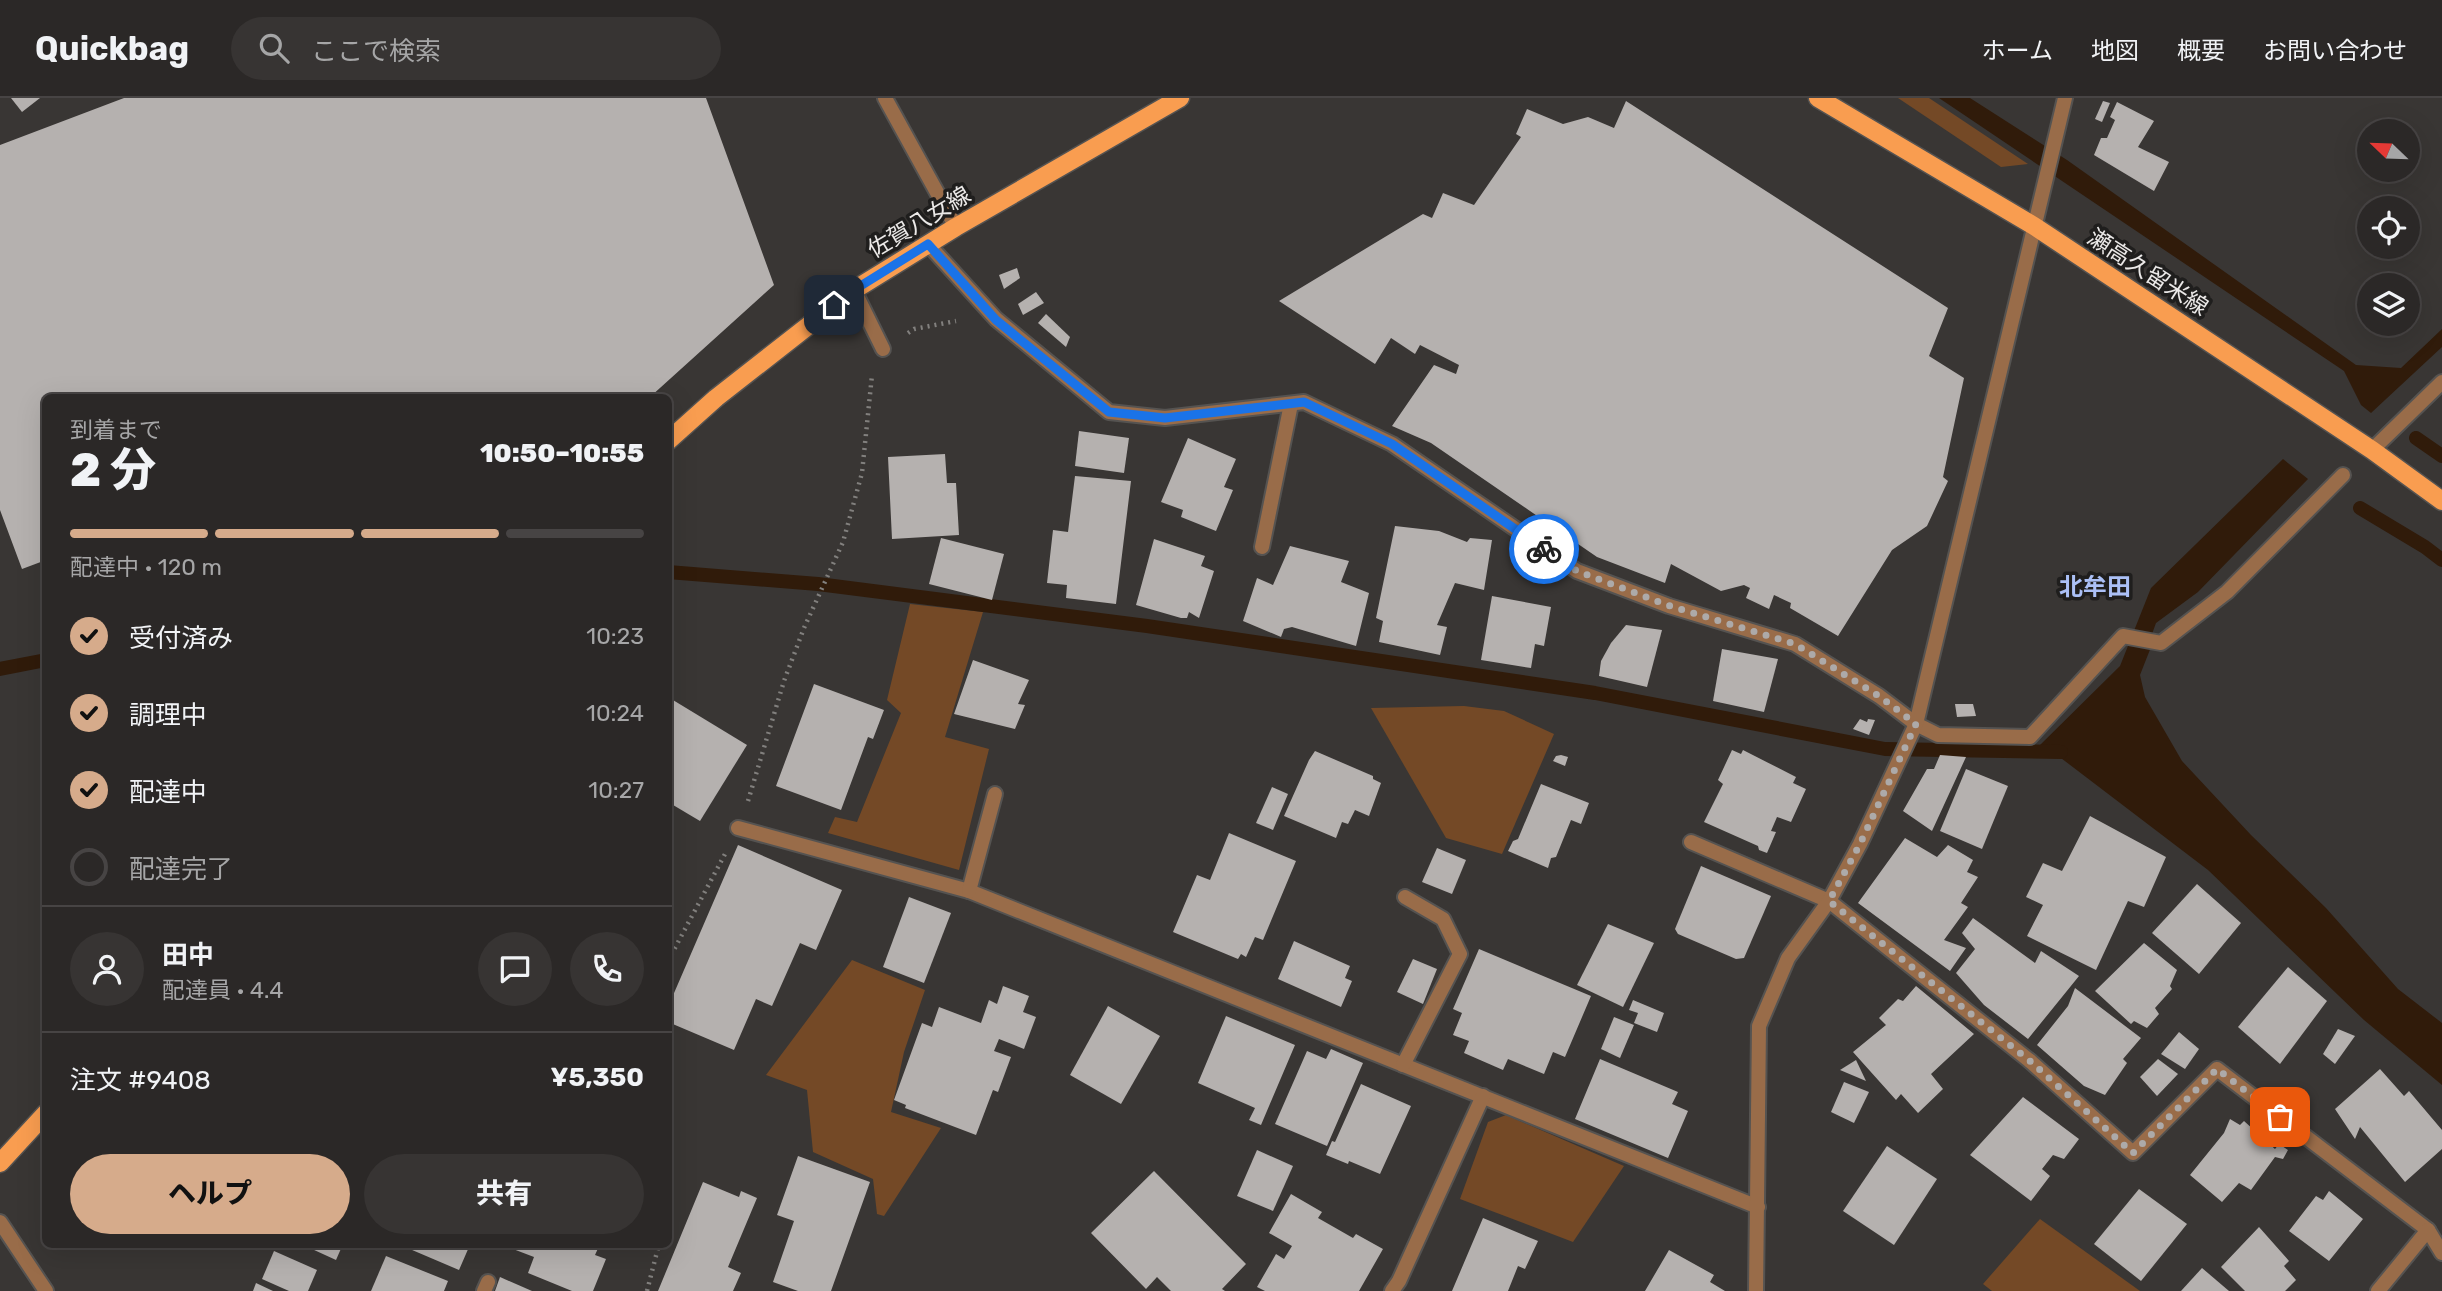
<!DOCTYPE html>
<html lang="ja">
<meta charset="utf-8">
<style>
body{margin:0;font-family:Rubik,"Noto Sans JP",sans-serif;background:#373433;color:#f1f3f6;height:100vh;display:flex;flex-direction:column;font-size:26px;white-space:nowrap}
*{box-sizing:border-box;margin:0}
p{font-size:23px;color:#a6a6a7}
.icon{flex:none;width:38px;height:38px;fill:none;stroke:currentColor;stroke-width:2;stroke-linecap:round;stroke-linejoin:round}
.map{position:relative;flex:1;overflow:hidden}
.sheet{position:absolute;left:42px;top:296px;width:630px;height:854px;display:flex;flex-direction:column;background:#2b2827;border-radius:10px;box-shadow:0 7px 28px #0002,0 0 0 2px #474444}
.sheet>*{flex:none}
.needle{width:46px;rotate:293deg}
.tools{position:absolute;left:2357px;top:21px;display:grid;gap:14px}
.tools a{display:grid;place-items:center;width:63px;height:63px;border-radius:50%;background:#2b2827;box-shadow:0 7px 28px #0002,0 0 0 2px #474444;font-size:35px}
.pin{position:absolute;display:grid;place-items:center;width:60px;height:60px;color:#fff;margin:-30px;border-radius:14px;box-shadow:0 4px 10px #0006}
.courier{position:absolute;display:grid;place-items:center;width:70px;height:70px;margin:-35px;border:5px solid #1a73e8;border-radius:50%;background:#fff;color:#222;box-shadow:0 2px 9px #0007}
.head em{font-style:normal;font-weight:800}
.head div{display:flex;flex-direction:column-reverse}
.head{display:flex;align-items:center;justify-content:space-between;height:119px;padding:0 28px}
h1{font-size:46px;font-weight:800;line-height:52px}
.bar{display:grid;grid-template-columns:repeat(4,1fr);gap:10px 7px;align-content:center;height:84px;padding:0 28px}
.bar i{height:9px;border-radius:5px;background:#474444}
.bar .active{background:#d6ab8b}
.bar p{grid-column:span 4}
.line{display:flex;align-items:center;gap:18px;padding:0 28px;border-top:2px solid #474444}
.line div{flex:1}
.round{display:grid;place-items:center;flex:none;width:74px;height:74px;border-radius:37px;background:#373433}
ol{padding:0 28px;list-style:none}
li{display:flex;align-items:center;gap:21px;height:77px}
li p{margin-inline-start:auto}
li .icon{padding:7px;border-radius:50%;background:#d6ab8b;color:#111;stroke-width:4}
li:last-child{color:#a6a6a7}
li i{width:38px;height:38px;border:4px solid #474444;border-radius:50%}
.primary-button{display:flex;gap:14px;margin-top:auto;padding:14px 28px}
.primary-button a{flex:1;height:80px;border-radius:42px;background:#d6ab8b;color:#111;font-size:28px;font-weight:800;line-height:80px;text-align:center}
.primary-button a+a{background:#373433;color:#f1f3f6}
header{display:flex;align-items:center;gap:42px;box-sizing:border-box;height:98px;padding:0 35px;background:#2b2827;border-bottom:2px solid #474444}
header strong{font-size:33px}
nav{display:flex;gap:38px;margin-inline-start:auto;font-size:24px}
.search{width:490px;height:63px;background:#373433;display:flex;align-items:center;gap:18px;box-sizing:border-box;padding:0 24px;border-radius:38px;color:#a6a6a7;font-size:26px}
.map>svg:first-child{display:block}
</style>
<header>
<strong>Quickbag</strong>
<div class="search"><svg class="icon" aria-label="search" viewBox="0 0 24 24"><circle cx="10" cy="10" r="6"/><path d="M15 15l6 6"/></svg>ここで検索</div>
<nav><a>ホーム</a><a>地図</a><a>概要</a><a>お問い合わせ</a></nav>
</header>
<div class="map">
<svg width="2442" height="1193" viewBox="0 0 2442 1193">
<rect width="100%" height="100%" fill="#393634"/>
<g fill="#744926">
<polygon points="1898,0 1929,0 2028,66 2001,69"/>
<polygon points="910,506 983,514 945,639 989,651 959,772 828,735 835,719 857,724 901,615 887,602"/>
<polygon points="1464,608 1504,613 1554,636 1502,756 1446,740 1371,610"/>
<polygon points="852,862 925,892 904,954 891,1014 941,1030 884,1118 877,1116 873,1081 813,1054 807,992 766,977"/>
<polygon points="1506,1017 1624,1068 1573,1144 1460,1101 1488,1024"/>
<polygon points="2040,1121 2140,1193 1992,1193 1983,1186"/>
</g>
<g fill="#301b0a">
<polygon points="1939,0 1970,0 2067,62 2356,267 2401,270 2442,231 2442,249 2371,315 2361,307 2344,273"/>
<polygon points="2283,361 2308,381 2198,494 2156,525 2148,547 2151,549 2140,577 2145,599 2182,663 2251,737 2326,810 2398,891 2442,925 2442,987 2364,922 2208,772 2057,657 2046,658 2038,649 2120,568 2151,490"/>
</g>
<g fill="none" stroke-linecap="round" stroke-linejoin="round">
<g stroke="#301b0a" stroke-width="14">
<polyline points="2416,340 2442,358"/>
<polyline points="2360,410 2425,449 2442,462"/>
<polyline points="668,474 818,486 1147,528 1595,595 1885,651 2061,654"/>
<polyline points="0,571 46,562"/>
</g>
</g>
<g fill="#b5b1af">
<polygon points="11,0 40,0 22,14"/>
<polygon points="124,0 706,0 774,187 650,299 46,299 46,462 22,471 0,412 0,47"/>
<polygon points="1626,3 1948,210 1929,258 1964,280 1943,379 1948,383 1927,428 1892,452 1838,538 1790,510 1791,505 1774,497 1769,511 1746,500 1750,490 1744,487 1721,493 1671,466 1665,485 1597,459 1431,345 1392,328 1434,267 1456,276 1459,267 1420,247 1415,256 1391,240 1375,266 1279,203 1423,116 1432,120 1443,95 1474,107 1521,39 1516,36 1527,11 1563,26 1588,19 1614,30"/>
<polygon points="2103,3 2110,5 2102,24 2095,21"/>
<polygon points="2117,4 2154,23 2138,49 2169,64 2154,93 2094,57 2101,40 2107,40 2115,22 2110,19"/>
<polygon points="1017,170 1020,180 1004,191 999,177"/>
<polygon points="1036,194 1044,205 1023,217 1018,206"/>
<polygon points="1046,216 1070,239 1066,249 1038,225"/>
<polygon points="1079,333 1129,340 1124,375 1075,368"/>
<polygon points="1188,340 1236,361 1224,389 1233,392 1216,433 1181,419 1183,412 1161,404"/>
<polygon points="945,356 947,385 956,385 959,437 892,441 888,359"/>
<polygon points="1075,378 1131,383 1116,506 1066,500 1067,487 1047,485 1053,432 1068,434"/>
<polygon points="1395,428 1439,433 1467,444 1470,440 1492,442 1484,492 1455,485 1437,527 1447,529 1440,557 1379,544 1383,523 1376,520"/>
<polygon points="941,440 1004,456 992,502 929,486"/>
<polygon points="1154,441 1205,458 1201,468 1214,473 1199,520 1189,514 1187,520 1181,520 1136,507"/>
<polygon points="1290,448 1349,463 1341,484 1369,495 1356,548 1292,529 1284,531 1281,539 1243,523 1257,480 1273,487"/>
<polygon points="1492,498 1551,509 1544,548 1535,546 1531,570 1481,562"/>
<polygon points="1626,527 1662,532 1647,589 1599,578 1601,563 1611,545"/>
<polygon points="1722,551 1778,561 1764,614 1713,603"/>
<polygon points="973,562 1029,582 1018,606 1025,607 1015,631 954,616"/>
<polygon points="814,586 884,612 873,641 868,639 841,712 776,688"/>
<polygon points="668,599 747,647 700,723 668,704"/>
<polygon points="1955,606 1973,606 1976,618 1957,619"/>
<polygon points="1860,621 1867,624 1868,621 1875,622 1869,637 1853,631"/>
<polygon points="1732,652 1741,656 1743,652 1796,679 1793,685 1806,691 1791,724 1777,719 1771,733 1776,734 1767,755 1759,752 1758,748 1704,724 1723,686 1718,682"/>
<polygon points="1315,653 1373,678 1373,681 1381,685 1369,718 1355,712 1348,726 1342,724 1336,740 1284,718 1309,662"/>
<polygon points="1561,657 1568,659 1565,668 1553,663 1556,658"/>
<polygon points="1940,657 1966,659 1932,733 1903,713 1927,671 1934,671"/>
<polygon points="1966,671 2008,688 1982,751 1940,733"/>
<polygon points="1541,686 1589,705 1581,726 1571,722 1556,759 1551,760 1548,770 1508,753 1513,743 1518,741"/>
<polygon points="1272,689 1288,696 1273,732 1256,725"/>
<polygon points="2090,718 2166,759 2144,809 2128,803 2096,872 2027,838 2043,807 2026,799 2043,765 2062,773"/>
<polygon points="1229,735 1296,763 1263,842 1255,839 1246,859 1241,856 1238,861 1173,834 1197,777 1210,782"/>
<polygon points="1905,740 1937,759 1948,747 1973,762 1967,774 1978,779 1961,805 1968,809 1944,842 1966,850 1950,873 1858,805"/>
<polygon points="738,747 842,792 816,852 800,845 772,908 756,901 734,952 668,924 668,909"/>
<polygon points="1437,750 1466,762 1452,796 1422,784"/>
<polygon points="1701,768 1771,798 1744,860 1736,861 1678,836 1675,831"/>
<polygon points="2197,786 2241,825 2199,876 2152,835"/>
<polygon points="909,799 951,815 924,885 883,869"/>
<polygon points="1973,820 2035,865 2041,853 2079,878 2028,941 1984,907 1956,875 1975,851 1962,835"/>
<polygon points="1608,826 1654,845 1623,909 1577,887"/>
<polygon points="1294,843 1350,868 1345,880 1352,883 1341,909 1278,881"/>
<polygon points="2144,845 2177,872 2170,888 2172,891 2155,910 2159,916 2147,930 2134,923 2131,926 2095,893"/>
<polygon points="1479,851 1591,898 1565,959 1553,954 1544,976 1508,961 1503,972 1464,955 1469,943 1453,937 1462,915 1453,911"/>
<polygon points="1413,861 1437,871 1423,906 1397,894"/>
<polygon points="2288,869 2327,903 2280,966 2238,929"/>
<polygon points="1003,888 1029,898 1023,914 1036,919 1024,951 999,941 994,953 1011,959 998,994 993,992 976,1037 905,1010 906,1007 894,1002 922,925 932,929 939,909 981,925 989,902 997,906"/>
<polygon points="1916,888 1974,936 1931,976 1943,991 1918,1015 1901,996 1896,1002 1853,954 1886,927 1879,920 1898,901 1903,903"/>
<polygon points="2075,890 2141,940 2123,961 2127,965 2105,997 2084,988 2037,947 2068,908"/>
<polygon points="1633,902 1664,915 1657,934 1634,925 1638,915 1629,912"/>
<polygon points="1108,908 1160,938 1121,1006 1070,977"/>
<polygon points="1226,918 1295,947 1261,1027 1249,1022 1255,1010 1198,985"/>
<polygon points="1614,919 1634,927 1620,960 1601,951"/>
<polygon points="2338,931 2355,938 2335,966 2323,956"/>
<polygon points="2179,934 2199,951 2185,971 2161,956"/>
<polygon points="1331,951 1363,965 1327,1048 1275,1026 1307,953 1326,961"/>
<polygon points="1600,961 1678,994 1672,1006 1688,1013 1668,1060 1575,1021"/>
<polygon points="2158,961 2178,976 2157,998 2140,979"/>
<polygon points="1856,962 1866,983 1840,972"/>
<polygon points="2380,971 2404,998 2409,993 2442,1032 2442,1051 2405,1084 2360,1029 2355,1041 2335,1011"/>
<polygon points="1844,984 1869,994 1854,1025 1831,1014"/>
<polygon points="1361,986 1411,1008 1380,1076 1349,1063 1348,1066 1326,1057 1332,1043 1335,1044"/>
<polygon points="2023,999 2079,1041 2064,1061 2053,1057 2042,1071 2050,1078 2031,1103 1970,1057"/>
<polygon points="2230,1021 2240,1027 2244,1023 2275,1051 2279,1046 2288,1052 2283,1061 2275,1059 2251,1092 2239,1085 2222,1104 2190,1077 2224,1035"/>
<polygon points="1887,1048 1937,1081 1894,1147 1843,1113"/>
<polygon points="1257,1052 1293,1068 1273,1113 1237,1098"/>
<polygon points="798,1058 870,1084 831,1193 798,1193 773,1184 794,1123 777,1117"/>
<polygon points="1154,1073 1246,1166 1222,1191 1225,1193 1171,1193 1157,1179 1146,1191 1091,1135"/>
<polygon points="703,1084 739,1099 741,1093 757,1100 728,1169 741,1175 733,1193 658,1193"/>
<polygon points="2139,1091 2187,1126 2141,1183 2094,1146"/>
<polygon points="2329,1093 2363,1121 2329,1163 2289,1133 2316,1098 2323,1102"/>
<polygon points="1291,1096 1322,1114 1318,1120 1353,1140 1356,1136 1383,1151 1359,1193 1265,1193 1257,1189 1276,1156 1284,1161 1292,1148 1269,1135"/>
<polygon points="1483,1120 1538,1143 1525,1171 1518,1168 1508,1193 1452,1193"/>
<polygon points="2259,1129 2289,1163 2284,1168 2296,1182 2285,1193 2245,1193 2221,1169"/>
<polygon points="301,1146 343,1146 336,1162"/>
<polygon points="398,1146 483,1146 481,1149 476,1147 474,1151 469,1149 459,1172"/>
<polygon points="514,1146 600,1146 595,1157 606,1161 593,1193 572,1193 528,1175 534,1159 513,1151"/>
<polygon points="1669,1152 1714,1177 1710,1184 1725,1193 1645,1193"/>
<polygon points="274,1153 317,1172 308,1193 289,1193 262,1181"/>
<polygon points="386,1158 448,1183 444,1193 371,1193"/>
<polygon points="2202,1170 2229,1193 2181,1193"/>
<polygon points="500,1179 532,1193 495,1193"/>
<polygon points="256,1185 273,1193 253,1193"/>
</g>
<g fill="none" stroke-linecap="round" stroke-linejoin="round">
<defs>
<polyline id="service" points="1829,803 2030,963"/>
<g id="minor">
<polyline points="885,0 956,129"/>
<polyline points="928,146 996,221 1109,314 1165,320 1304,304 1392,346 1577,473 1669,508 1795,546 1879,598 1916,626 1938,637 2030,639 2123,538 2161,545 2227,494 2343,377"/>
<polyline points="854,192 883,251"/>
<polyline points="2372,352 2442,284"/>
<polyline points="1262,449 1291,306"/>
<polyline points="738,730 969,793 1758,1109"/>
<polyline points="1691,744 1829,803"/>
<polyline points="969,793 995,696"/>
<polyline points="2030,963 2133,1055 2217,971 2428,1132 2442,1155"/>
<polyline points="1403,967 1460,856 1443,821 1405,799"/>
<polyline points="0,1124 46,1193"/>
<polyline points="484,1193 488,1184"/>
<polyline points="1392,1193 1399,1183 1483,998"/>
<polyline points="1756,1193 1759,928 1788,860 1829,803 1860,746 1916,626 2065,0"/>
<polyline points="2378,1193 2428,1132"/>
</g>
<g id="primary">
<polyline points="1818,0 2034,128 2372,352 2442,403"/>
<polyline points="668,343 716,300 854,192 956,129 1180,0"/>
<polyline points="0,1065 46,1015"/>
</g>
</defs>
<use href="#service" stroke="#555351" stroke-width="18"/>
<use href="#minor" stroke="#555351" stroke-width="18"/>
<use href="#primary" stroke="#555351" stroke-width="21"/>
<g stroke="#82807e" stroke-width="4.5" stroke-dasharray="2 5" stroke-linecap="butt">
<polyline points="908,235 914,231 956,223"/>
<polyline points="748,703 784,583 804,530 843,444 862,375 872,277"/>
<polyline points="668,863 725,756"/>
<polyline points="647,1193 659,1146"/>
</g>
<use href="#service" stroke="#996c49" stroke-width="14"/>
<use href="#minor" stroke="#996c49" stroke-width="14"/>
<use href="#primary" stroke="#f99d50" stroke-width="18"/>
</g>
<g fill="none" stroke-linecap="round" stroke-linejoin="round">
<polyline stroke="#adaaa9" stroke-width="7" stroke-dasharray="0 12.6" points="1544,451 1577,473 1670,508 1795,546 1879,598 1916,626 1860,746 1829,803 2030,963 2133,1055 2217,971 2280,1019"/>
<polyline stroke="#1a73e8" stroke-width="9" points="834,207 854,192 928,146 996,222 1109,314 1165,320 1304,304 1392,346 1544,451"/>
</g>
<g text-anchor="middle" stroke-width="7" stroke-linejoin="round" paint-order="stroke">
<g font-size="23" fill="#ebe9e8" stroke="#1f1e1d">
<text transform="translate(919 124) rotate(-31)" y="8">佐賀八女線</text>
<text transform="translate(2148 174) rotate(33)" y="8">瀬高久留米線</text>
</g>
<g font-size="24" font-weight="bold" fill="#abc0f6" stroke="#1f1e1d">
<text x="2095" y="497">北牟田</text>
</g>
</g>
</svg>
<div class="tools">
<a><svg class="needle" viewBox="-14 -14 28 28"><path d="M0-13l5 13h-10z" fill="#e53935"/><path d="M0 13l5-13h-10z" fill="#a6a6a7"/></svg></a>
<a><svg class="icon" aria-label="locate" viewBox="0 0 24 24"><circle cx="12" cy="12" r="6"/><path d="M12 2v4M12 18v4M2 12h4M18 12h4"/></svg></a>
<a><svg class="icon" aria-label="layers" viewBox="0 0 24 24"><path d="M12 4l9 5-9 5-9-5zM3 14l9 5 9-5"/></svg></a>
</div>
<div class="pin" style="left:2280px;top:1019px;background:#ea580c"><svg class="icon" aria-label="bag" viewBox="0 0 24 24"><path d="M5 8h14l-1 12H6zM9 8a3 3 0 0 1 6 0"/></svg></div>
<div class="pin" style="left:834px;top:207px;background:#1f2937"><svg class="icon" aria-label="home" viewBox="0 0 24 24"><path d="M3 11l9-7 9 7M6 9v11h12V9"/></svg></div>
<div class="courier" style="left:1544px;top:451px"><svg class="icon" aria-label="bike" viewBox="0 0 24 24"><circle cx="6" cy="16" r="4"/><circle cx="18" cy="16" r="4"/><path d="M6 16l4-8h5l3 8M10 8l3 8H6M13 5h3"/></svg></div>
<section class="sheet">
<div class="head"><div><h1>2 分</h1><p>到着まで</p></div><em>10:50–10:55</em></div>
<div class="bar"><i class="active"></i><i class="active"></i><i class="active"></i><i></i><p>配達中 · 120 m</p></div>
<ol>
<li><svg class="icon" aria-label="check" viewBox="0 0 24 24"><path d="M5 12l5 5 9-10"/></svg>受付済み<p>10:23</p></li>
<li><svg class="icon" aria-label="check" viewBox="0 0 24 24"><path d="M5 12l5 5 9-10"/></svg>調理中<p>10:24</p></li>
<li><svg class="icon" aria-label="check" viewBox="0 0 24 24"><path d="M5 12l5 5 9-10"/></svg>配達中<p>10:27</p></li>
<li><i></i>配達完了</li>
</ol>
<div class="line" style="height:126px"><a class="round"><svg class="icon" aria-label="person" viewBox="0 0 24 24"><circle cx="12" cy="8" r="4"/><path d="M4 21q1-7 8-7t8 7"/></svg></a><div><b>田中</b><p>配達員 · 4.4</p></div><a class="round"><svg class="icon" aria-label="chat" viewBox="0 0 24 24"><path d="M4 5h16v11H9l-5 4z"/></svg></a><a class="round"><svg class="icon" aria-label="phone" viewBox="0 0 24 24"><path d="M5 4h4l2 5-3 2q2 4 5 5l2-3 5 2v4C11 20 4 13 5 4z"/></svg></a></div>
<div class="line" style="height:91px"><div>注文 #9408</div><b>¥5,350</b></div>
<div class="primary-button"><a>ヘルプ</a><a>共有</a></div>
</section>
</div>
